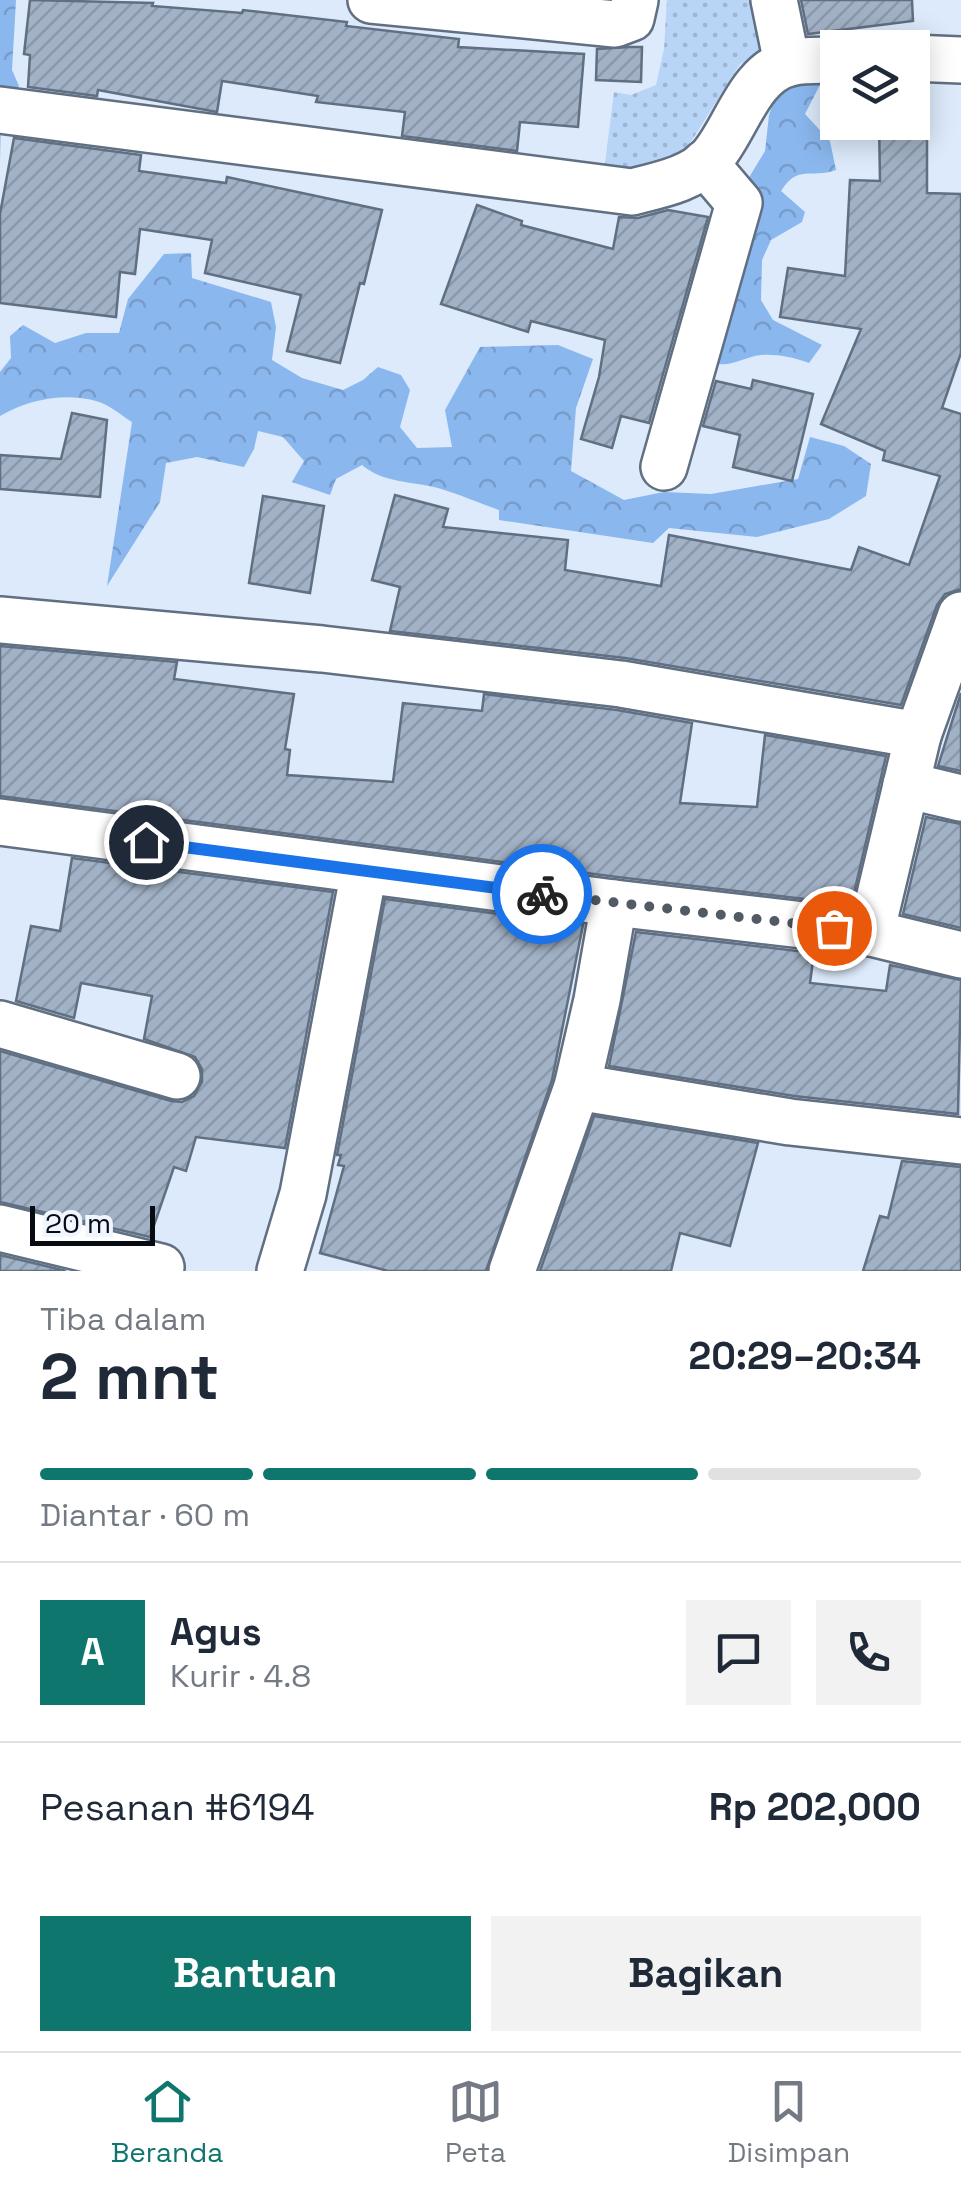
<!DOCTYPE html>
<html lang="id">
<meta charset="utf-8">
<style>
body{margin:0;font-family:"Space Grotesk",sans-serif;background:#f2f2f3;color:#1f2937;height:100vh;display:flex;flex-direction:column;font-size:38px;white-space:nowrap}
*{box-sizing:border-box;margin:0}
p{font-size:32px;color:#747a83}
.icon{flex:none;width:55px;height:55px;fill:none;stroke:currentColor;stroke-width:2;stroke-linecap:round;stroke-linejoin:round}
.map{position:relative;height:1271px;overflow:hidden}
.details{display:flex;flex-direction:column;background:#fff;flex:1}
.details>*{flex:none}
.tools{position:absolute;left:820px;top:30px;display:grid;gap:20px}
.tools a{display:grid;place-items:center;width:110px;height:110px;border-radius:0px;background:#fff;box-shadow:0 5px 25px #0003;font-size:50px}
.scale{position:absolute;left:30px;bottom:25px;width:125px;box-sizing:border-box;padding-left:10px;border:5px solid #070c13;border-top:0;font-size:28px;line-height:35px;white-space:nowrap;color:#070c13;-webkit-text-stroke:8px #eff6ff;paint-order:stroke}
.pin{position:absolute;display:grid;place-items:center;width:85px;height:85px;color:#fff;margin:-42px;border:5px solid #fff;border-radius:50%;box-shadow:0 2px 10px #0007}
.courier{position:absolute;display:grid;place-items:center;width:100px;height:100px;margin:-50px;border:8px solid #1a73e8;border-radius:50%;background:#fff;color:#222;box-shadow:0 2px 12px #0007}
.summary em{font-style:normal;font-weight:600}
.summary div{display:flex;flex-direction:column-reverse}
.summary{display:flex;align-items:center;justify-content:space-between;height:170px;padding:0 40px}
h1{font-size:65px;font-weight:600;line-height:75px}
.bar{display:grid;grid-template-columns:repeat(4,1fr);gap:15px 10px;align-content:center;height:120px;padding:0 40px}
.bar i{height:12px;border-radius:8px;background:#e0e1e3}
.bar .active{background:#0f766e}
.bar p{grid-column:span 4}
.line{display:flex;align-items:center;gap:25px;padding:0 40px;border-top:2px solid #e0e1e3}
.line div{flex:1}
.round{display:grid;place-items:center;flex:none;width:105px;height:105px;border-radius:0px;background:#f2f2f3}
.cta{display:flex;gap:20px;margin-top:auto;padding:20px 40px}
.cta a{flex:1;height:115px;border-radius:0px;background:#0f766e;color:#fff;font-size:40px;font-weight:600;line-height:115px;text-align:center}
.cta a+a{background:#f2f2f3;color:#1f2937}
.tab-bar{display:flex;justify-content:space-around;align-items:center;height:140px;border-top:2px solid #e0e1e3;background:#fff;font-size:28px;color:#747a83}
.tab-bar a{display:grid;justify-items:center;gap:5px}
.tab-bar .active{color:#0f766e}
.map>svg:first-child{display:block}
</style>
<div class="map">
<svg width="961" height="1271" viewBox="0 0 961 1271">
<defs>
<pattern id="grass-dots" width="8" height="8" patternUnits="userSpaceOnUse" patternTransform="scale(2.5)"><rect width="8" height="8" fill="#b8d4f6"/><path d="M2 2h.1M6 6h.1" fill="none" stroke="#9db5d2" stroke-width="1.8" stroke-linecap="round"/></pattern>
<pattern id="forest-crowns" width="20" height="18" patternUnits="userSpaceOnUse" patternTransform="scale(2.5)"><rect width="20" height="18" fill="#8ab7ee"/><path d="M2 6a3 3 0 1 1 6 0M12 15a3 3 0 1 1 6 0" fill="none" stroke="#769ccb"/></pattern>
<pattern id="building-hatch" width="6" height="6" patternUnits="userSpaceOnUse" patternTransform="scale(2.5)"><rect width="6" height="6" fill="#a2b2c6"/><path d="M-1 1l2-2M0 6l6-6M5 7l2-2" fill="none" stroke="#8a98a9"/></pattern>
</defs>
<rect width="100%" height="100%" fill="#dceafb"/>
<polygon fill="url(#grass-dots)" points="667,0 769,0 778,46 740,64 682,156 603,179 614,92 631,95 656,85 664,49"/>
<g fill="url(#forest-crowns)">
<polygon points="0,0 16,0 12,70 19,86 1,120 0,161"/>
<path d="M792,73l30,8 -17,33 25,27 6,29c-26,9 -38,-6 -55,21l24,21 -3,10 -31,18 -9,20 -1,40 12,20 49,25 -13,18c-17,-6 -31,-9 -48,-8 -18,2 -30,13 -47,8l28,-174 23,-38 4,-36 8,-22z"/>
<path d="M191,253l1,25 79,24 5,25 -4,33 30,18 41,12 20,-10 15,-13 23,8 9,15 -10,37 17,21 35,-1 -7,-37 35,-63 78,-2 35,14 -17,49 -5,63 53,29 40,-8 47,2 87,-15 12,-42 34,9 27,18 -5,32 -37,23 -72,18 -88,-9 -16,15 -154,-23v-10c-20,-7 -40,-16 -61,-22 -27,-7 -55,-5 -76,-23l-26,14 -6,16 -38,-13 12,-21 -21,-24 -25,-6 -4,18 -10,18 -47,-10 -31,6 -6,39 -53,84 25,-164c-11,-7 -24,-18 -36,-21 -32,-9 -69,-1 -96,15v-44l11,-14 -1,-22 13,-11 32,18 31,-10h33l9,-34 36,-45z"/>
</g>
<g fill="url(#building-hatch)" stroke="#606f81" stroke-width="2.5">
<polygon points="30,0 153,3 152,6 242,13 243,10 347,22 346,26 459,39 458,47 584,54 578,127 520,122 517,151 402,136 405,112 316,102 318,96 222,81 217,112 98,90 97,96 28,87 30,55 24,54"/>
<polygon points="801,0 912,0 913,21 808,34"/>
<polygon points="629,47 642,47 641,82 596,80 597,49"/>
<polygon points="879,122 927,122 927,193 961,194 961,353 942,408 961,414 961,589 945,594 937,605 901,705 625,658 390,631 400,587 372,580 395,495 448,509 443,527 568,540 565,570 661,586 669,535 851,570 859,547 909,565 940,476 883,460 885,451 821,424 861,329 780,317 788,268 845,276 850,180 880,181"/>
<polygon points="14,138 141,155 139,171 226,183 227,177 382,210 364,284 360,283 340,363 287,351 301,295 205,273 212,240 140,229 135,274 120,272 116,317 0,303 0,214"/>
<polygon points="477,205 522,221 521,225 613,249 619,217 638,218 668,210 708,217 649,423 621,416 612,448 581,439 599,377 605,340 531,321 528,332 441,304"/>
<polygon points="753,380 813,394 792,481 733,467 740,435 703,426 716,381 751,389"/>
<polygon points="72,413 107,420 100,497 0,489 0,455 61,459"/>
<polygon points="263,496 324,506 310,593 249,583"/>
<polygon points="0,646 177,662 174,679 294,694 285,749 290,750 287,775 393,782 403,703 482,711 484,694 617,710 692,723 680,803 757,807 765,735 886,756 854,893 823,890 822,901 617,877 0,796"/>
<polygon points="961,693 961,771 938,766"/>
<polygon points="926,817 961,824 961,928 903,914"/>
<polygon points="72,858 333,892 285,1148 196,1137 186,1171 174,1167 150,1237 0,1202 0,1051 171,1101 182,1102 194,1096 202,1082 202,1069 195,1057 144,1039 152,996 81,983 74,1018 16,1001 31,926 60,931"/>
<polygon points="385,899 583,925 552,1080 486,1271 388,1271 320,1253 344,1166 338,1165 341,1155 337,1155"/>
<polygon points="636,932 814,953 810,983 886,991 890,965 961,980 958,1114 794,1096 609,1066"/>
<polygon points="594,1116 758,1143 730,1246 680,1233 671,1271 540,1271"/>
<polygon points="902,1161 961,1167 961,1271 863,1271 880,1216 888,1218"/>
<polygon points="0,1255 66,1271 0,1271"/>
</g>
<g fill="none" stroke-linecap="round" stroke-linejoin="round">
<defs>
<g id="minor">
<polyline points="371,0 615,24 631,18 635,0"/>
<polyline points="774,0 787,63"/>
<polyline points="912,58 961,60"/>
<path d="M0,110l632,82c27,-7 60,-13 79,-34 25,-28 38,-86 79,-95 15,-4 32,-2 48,-3"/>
<polyline points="664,467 739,203 705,163"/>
<polyline points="0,620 322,649 621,684 918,735 871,933 614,903 0,822"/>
<polyline points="918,735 961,615"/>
<polyline points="906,785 961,798"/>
<polyline points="871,933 961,955"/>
<polyline points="0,1024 177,1076"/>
<polyline points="577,1087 790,1122 961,1141"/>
<polyline points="0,1228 161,1267"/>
<polyline points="280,1271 303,1194 364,871"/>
<polyline points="512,1271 577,1087 597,1000 614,903"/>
</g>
</defs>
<use href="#minor" stroke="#606f81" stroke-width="50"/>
<use href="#minor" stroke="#fff" stroke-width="45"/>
</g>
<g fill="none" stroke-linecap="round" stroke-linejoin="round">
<polyline stroke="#525a64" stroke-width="10" stroke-dasharray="0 18" points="542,894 834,928"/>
<polyline stroke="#1a73e8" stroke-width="12" points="146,842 542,894"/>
</g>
</svg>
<div class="tools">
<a><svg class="icon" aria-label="layers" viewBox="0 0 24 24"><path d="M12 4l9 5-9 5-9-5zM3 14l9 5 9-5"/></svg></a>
</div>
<div class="scale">20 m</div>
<div class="pin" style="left:834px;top:928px;background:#ea580c"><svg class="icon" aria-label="bag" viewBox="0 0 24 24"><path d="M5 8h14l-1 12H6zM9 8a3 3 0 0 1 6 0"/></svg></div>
<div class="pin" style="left:146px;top:842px;background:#1f2937"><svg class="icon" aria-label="home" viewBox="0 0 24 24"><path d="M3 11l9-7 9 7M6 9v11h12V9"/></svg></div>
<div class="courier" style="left:542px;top:894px"><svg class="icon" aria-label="bike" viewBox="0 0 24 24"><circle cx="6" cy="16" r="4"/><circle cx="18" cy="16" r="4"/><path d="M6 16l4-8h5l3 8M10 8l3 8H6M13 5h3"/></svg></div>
</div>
<section class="details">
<div class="summary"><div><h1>2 mnt</h1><p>Tiba dalam</p></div><em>20:29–20:34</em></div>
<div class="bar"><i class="active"></i><i class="active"></i><i class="active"></i><i></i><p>Diantar · 60 m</p></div>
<div class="line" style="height:180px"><b class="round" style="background:#0f766e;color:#fff">A</b><div><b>Agus</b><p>Kurir · 4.8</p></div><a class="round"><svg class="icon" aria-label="chat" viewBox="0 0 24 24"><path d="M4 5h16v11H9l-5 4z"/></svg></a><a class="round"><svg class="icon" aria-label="phone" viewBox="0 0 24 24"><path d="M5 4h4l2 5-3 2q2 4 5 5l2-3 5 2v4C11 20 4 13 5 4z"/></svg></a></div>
<div class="line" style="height:130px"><div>Pesanan #6194</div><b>Rp 202,000</b></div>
<div class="cta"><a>Bantuan</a><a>Bagikan</a></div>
</section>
<nav class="tab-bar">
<a class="active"><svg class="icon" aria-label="home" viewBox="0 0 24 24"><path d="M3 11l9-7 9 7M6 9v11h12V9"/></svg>Beranda</a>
<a><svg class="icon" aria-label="map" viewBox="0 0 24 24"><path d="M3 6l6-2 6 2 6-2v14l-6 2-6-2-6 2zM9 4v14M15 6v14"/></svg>Peta</a>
<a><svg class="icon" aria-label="saved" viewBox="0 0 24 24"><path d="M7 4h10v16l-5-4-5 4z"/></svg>Disimpan</a>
</nav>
